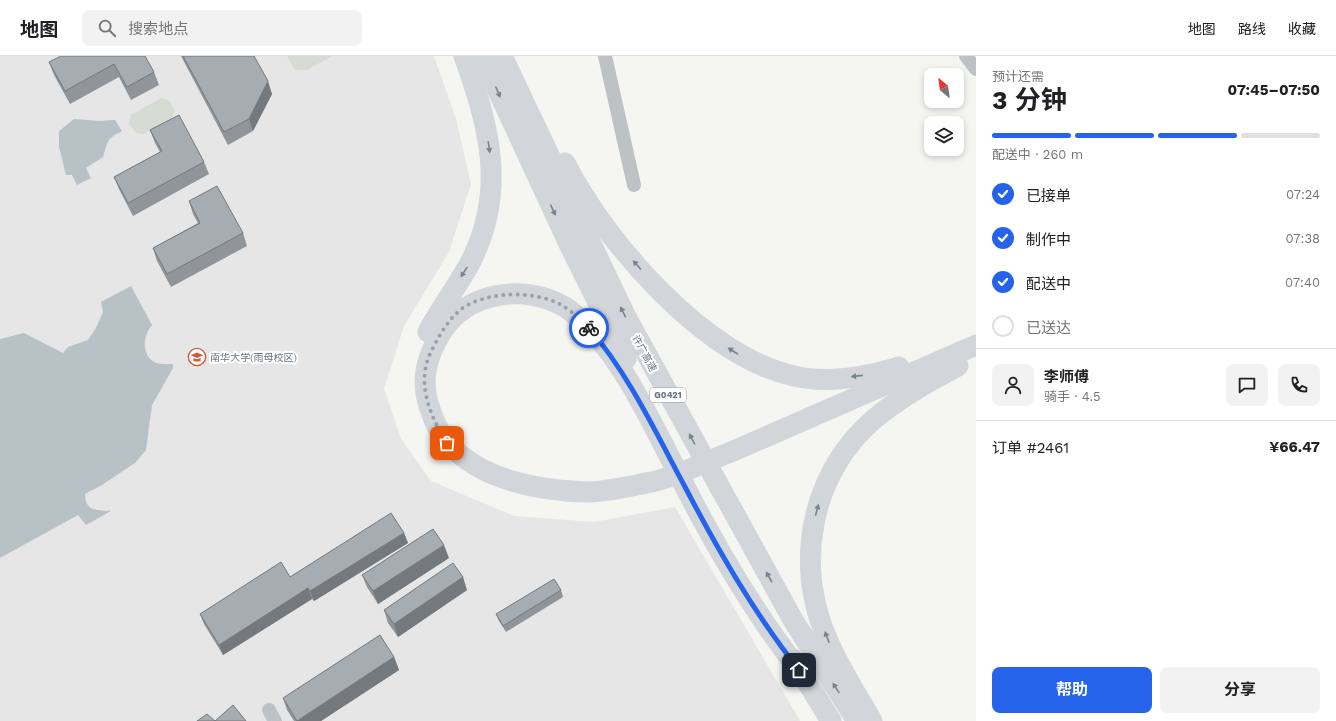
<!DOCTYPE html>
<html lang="zh">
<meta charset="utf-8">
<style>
body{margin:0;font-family:"Work Sans","Noto Sans SC",sans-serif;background:#f2f2f2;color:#202124;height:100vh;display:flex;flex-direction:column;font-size:15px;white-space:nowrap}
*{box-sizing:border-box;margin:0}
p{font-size:13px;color:#757577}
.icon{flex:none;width:22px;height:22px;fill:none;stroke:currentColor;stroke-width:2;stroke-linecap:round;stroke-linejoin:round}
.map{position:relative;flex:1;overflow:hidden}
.sheet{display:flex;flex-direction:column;background:#fff;width:360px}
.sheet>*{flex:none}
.needle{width:26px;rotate:331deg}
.buttons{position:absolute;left:924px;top:12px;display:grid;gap:8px}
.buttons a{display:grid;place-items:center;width:40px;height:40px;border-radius:8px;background:#fff;box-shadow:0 2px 6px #0003;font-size:20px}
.pin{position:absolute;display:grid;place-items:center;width:34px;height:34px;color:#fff;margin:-17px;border-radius:8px;box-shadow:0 2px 6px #0006}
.courier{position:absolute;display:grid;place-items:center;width:40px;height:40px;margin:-20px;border:3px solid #2563eb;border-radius:50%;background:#fff;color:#222;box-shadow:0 1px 5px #0007}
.summary em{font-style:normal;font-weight:700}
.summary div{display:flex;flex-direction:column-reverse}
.summary{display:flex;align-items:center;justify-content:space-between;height:68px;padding:0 16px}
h1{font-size:26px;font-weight:700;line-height:30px}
.bar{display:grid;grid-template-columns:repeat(4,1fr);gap:6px 4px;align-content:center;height:48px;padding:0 16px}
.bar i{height:5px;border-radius:3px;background:#e0e0e0}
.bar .active{background:#2563eb}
.bar p{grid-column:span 4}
.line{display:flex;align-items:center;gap:10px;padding:0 16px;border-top:1px solid #e0e0e0}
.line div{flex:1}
.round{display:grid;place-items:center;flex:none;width:42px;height:42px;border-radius:8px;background:#f2f2f2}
ol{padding:0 16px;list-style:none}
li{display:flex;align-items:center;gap:12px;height:44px}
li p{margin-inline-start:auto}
li .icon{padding:4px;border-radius:50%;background:#2563eb;color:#fff;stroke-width:4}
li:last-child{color:#757577}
li i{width:22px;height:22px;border:2px solid #e0e0e0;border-radius:50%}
.cta{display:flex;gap:8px;margin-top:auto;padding:8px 16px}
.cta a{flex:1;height:46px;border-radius:8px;background:#2563eb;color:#fff;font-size:16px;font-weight:700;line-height:46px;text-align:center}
.cta a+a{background:#f2f2f2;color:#202124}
header{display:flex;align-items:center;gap:24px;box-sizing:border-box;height:56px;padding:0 20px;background:#fff;border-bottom:1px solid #e0e0e0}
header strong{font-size:19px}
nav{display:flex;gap:22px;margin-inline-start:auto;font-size:14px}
.search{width:280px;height:36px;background:#f2f2f2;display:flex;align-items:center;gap:10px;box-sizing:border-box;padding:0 14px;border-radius:8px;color:#757577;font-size:15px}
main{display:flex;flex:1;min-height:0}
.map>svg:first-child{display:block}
</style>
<header>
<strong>地图</strong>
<div class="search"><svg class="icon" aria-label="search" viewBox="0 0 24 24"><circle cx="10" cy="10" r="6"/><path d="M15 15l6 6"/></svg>搜索地点</div>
<nav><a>地图</a><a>路线</a><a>收藏</a></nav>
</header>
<main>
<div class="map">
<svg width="976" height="665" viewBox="0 0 976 665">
<rect width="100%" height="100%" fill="#f5f5f2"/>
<polygon fill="#e5e6e5" points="0,0 434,0 456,63 471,128 449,196 404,270 384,333 401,383 431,425 514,460 594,466 675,451 800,665 0,665"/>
<g fill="#d6dbd3">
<polygon points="287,0 332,0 307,14 295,14"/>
<polygon points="161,42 169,44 175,54 172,62 143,78 136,77 129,68 131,59"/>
</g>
<g fill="#b8c1c6">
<path d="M74,63l25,2 16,-1 7,11c-16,8 -14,11 -19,26l-17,11 5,10 -14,7 -5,-10h-6l-7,-28v-16z"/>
<path d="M131,230l21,39c-9,10 -11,29 2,37 5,3 13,2 19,2v4l-21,37 -6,45 -11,13 -33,22 -17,9c0,18 12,16 26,17l-25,14 -8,-10 -78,43v-219l24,-6 39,20 5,-6 20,-7 8,-12 7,-16 -2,-10z"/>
</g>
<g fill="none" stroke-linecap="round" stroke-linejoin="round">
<g stroke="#bec2c5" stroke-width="14">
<polyline points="605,0 634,129"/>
<polyline points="966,0 976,13"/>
<polyline points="269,654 275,665"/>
</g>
<g stroke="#d2d6da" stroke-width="21">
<polyline points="482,0 569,188 626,303"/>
<polyline points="502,0 625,259 793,564 857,665"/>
<path d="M565,107c41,80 139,193 229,213 34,8 72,1 105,-9"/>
<path d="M428,276c12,-23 28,-44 41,-67 38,-72 21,-137 -5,-209"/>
<polyline points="793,603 831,665"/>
<path d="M799,614c-46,-59 -84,-124 -118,-191 -26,-49 -57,-119 -97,-156 -6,-6 -13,-12 -19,-16 -41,-24 -99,-15 -124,26 -15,25 -21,48 -11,76 4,13 10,25 19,35 32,36 91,47 138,48 20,0 49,-7 69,-11 24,-6 51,-20 75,-29l245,-107"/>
<path d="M872,665c-15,-26 -32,-52 -44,-80 -34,-77 -18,-165 45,-221 26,-22 55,-38 85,-54"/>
</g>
</g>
<g fill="#8f9599">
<polygon points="145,0 154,16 159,29 131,44 119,21 70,48 54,19 49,6"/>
<polygon points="181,0 254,0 272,38 253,75 228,89"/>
<polygon points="150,74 204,106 209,118 133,160 119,133 114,121 160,96 155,87"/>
<polygon points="189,145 243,177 247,190 171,231 157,205 153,192 198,167 193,158"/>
<polygon points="404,477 408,487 314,545 312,543 223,599 204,568 200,558 290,521"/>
<polygon points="449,502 378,548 367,531 362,519"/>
<polygon points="467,534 398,581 388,567 384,554"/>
<polygon points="561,534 563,541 506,576 499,565 496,558"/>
<polygon points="394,601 399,614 321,665 294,665 287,654 283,642"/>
</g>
<g fill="#74797d">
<polygon points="268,25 272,38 253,75 249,63"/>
<polygon points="404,477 408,487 314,545 310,535"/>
<polygon points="444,489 449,502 378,548 373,535"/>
<polygon points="463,521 467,534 398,581 394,568"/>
<polygon points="308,532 312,543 223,599 219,589"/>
<polygon points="394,601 399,614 321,665 297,665"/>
</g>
<g fill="#a6adb2" stroke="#74797d">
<polygon points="61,0 145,0 154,16 127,31 114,8 65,35 49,6"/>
<polygon points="183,0 254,0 268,25 249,63 224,76"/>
<polygon points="179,59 204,106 128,147 114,121 162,95 150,74"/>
<polygon points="217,130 243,177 167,218 153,192 200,167 189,145"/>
<polygon points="391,457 404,477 310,535 308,532 219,589 200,558 281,506 290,521"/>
<polygon points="433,473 444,489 373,535 362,519"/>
<polygon points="453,507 463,521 394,568 384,554"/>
<polygon points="554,523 561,534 503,570 496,558"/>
<polygon points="380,579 394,601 297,665 283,642"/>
<polygon points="233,649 246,665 215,665"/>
<polygon points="207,658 215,665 197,665"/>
</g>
<defs><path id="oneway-solid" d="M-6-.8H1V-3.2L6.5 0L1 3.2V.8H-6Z"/></defs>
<g fill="#77848e">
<use href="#oneway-solid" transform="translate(498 36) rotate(66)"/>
<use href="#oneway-solid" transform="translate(489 91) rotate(82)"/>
<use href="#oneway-solid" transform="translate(553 154) rotate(65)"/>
<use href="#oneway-solid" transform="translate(637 209) rotate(-132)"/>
<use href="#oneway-solid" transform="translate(464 216) rotate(122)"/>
<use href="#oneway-solid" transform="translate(623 256) rotate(-117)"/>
<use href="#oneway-solid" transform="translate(733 295) rotate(-147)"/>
<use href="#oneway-solid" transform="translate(857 320) rotate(174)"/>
<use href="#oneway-solid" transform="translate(692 383) rotate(-118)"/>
<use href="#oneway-solid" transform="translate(817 454) rotate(-75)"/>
<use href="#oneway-solid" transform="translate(769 521) rotate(-119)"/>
<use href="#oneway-solid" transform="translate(827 581) rotate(-111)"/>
<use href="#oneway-solid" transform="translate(836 632) rotate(-122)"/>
</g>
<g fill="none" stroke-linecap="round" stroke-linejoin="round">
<path stroke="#99a2a8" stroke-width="4" stroke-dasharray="0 7.2" d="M447,387c-14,-22 -27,-50 -21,-77 2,-10 8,-20 12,-28 6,-10 12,-19 21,-27 25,-21 80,-22 107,-3 8,5 16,13 23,20"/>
<path stroke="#2563eb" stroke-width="5" d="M589,272c40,47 66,103 95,157 34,65 70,128 115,185"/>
</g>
<defs>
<symbol id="university-ring" viewBox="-11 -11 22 22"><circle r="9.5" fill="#fff" stroke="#d25935" stroke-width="1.5"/><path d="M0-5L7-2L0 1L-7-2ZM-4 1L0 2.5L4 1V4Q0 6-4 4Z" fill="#d25935"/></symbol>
</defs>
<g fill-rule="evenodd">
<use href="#university-ring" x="187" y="291" width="20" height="20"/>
</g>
<g text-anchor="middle" stroke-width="4" stroke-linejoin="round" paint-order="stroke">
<rect fill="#fff" stroke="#959ea6" stroke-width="1" x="650" y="332" width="36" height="14" rx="3"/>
<g font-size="9" font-weight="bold" fill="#677580">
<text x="668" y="342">G0421</text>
</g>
<g font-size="10" fill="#677580" stroke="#fff">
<text transform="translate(645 297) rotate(62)" y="4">许广高速</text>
</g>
<g font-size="10" fill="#677580" stroke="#fff" text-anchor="start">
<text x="210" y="305">南华大学(雨母校区)</text>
</g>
</g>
</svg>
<div class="buttons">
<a><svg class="needle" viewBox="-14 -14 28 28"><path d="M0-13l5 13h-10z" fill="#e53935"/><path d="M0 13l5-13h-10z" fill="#757577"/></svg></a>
<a><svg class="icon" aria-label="layers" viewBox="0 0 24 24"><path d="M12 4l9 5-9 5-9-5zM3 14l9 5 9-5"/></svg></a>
</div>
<div class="pin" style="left:447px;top:387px;background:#ea580c"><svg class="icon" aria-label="bag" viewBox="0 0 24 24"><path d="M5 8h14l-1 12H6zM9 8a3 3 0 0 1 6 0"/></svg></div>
<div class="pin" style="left:799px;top:614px;background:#1f2937"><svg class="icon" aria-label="home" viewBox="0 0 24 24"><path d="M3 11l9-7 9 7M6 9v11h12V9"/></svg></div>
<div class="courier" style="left:589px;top:272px"><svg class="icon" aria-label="bike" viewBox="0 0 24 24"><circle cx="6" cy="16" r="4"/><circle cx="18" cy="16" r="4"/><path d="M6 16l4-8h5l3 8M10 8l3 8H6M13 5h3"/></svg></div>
</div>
<section class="sheet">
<div class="summary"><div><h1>3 分钟</h1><p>预计还需</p></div><em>07:45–07:50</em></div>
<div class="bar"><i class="active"></i><i class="active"></i><i class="active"></i><i></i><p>配送中 · 260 m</p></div>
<ol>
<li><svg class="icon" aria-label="check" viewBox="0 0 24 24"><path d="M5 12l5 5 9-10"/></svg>已接单<p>07:24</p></li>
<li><svg class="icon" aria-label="check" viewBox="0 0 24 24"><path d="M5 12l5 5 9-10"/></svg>制作中<p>07:38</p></li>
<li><svg class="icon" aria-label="check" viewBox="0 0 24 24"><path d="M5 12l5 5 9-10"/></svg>配送中<p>07:40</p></li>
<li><i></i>已送达</li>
</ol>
<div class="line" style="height:72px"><a class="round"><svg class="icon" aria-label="person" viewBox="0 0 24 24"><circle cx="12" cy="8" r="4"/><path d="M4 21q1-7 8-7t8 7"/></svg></a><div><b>李师傅</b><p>骑手 · 4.5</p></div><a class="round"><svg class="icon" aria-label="chat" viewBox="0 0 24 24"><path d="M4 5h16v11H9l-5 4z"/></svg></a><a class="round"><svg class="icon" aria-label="phone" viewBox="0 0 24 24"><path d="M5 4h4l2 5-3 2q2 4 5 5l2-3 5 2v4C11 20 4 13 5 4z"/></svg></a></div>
<div class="line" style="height:52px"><div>订单 #2461</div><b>¥66.47</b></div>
<div class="cta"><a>帮助</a><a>分享</a></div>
</section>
</main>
